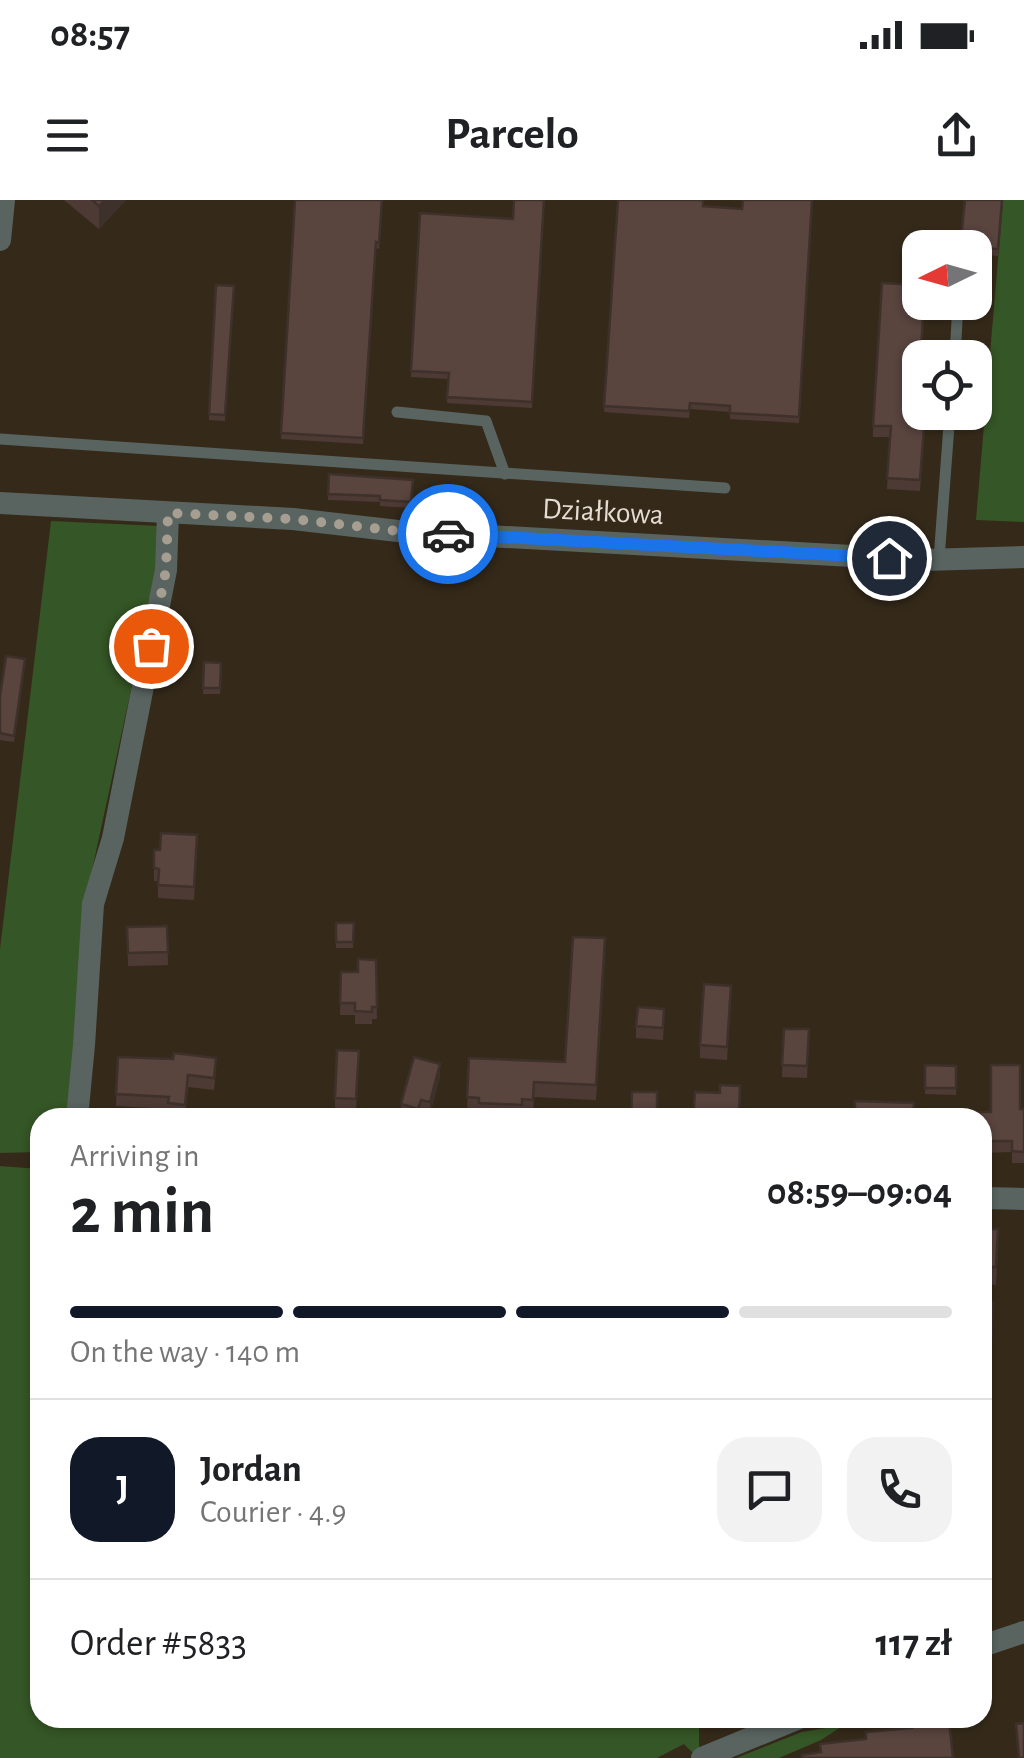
<!DOCTYPE html>
<meta charset="utf-8">
<style>
body{margin:0;font-family:"Alegreya Sans",sans-serif;background:#f2f2f2;color:#202124;height:100vh;display:flex;flex-direction:column;font-size:38px;white-space:nowrap}
*{box-sizing:border-box;margin:0}
p{font-size:32px;color:#757577}
.icon{flex:none;width:55px;height:55px;fill:none;stroke:currentColor;stroke-width:2;stroke-linecap:round;stroke-linejoin:round}
.map{position:relative;flex:1;overflow:hidden}
.panel{position:absolute;left:30px;top:908px;width:962px;height:620px;display:flex;flex-direction:column;background:#fff;border-radius:30px;box-shadow:0 2px 8px #0004}
.panel>*{flex:none}
.needle{width:65px;rotate:265deg}
.controls{position:absolute;left:902px;top:30px;display:grid;gap:20px}
.controls a{display:grid;place-items:center;width:90px;height:90px;border-radius:20px;background:#fff;box-shadow:0 2px 8px #0004;font-size:50px}
.pin{position:absolute;display:grid;place-items:center;width:85px;height:85px;color:#fff;margin:-42px;border:5px solid #fff;border-radius:50%;box-shadow:0 2px 10px #0007}
.courier{position:absolute;display:grid;place-items:center;width:100px;height:100px;margin:-50px;border:8px solid #1a73e8;border-radius:50%;background:#fff;color:#222;box-shadow:0 2px 12px #0007}
.summary em{font-style:normal;font-weight:700}
.summary div{display:flex;flex-direction:column-reverse}
.summary{display:flex;align-items:center;justify-content:space-between;height:170px;padding:0 40px}
h1{font-size:65px;font-weight:700;line-height:75px}
.bar{display:grid;grid-template-columns:repeat(4,1fr);gap:15px 10px;align-content:center;height:120px;padding:0 40px}
.bar i{height:12px;border-radius:8px;background:#e0e0e0}
.bar .active{background:#111827}
.bar p{grid-column:span 4}
.line{display:flex;align-items:center;gap:25px;padding:0 40px;border-top:2px solid #e0e0e0}
.line div{flex:1}
.round{display:grid;place-items:center;flex:none;width:105px;height:105px;border-radius:30px;background:#f2f2f2}
.status{display:flex;justify-content:space-between;align-items:center;height:70px;padding:0 50px;background:#fff;direction:ltr}
.status svg{height:28px;fill:currentColor}
header{display:flex;justify-content:space-between;align-items:center;height:130px;padding:0 40px;background:#fff;font-size:45px;font-weight:700}
.map>svg:first-child{display:block}
</style>
<div class="status"><b>08:57</b><svg viewBox="0 0 49 12"><path d="M0 12V9h3v3zM5 12V6h3v6zM10 12V3h3v9zM15 12V0h3v12zM26 1h20v11H26zM47 4h2v5h-2z"/></svg></div>
<header><svg class="icon" aria-label="menu" viewBox="0 0 24 24"><path d="M4 6h16M4 12h16M4 18h16"/></svg>Parcelo<svg class="icon" aria-label="share" viewBox="0 0 24 24"><path d="M12 15V3M7 8l5-5 5 5M5 13v7h14v-7"/></svg></header>
<div class="map">
<svg width="1024" height="1558" viewBox="0 0 1024 1558">
<rect width="100%" height="100%" fill="#352a1a"/>
<g fill="#355626">
<polygon points="1003,0 1024,0 1024,322 976,320"/>
<polygon points="51,321 159,326 156,374 86,698 70,917 40,918 40,952 0,953 0,749"/>
<polygon points="0,966 40,969 40,1518 699,1518 699,1548 693,1553 684,1544 657,1558 0,1558"/>
<polygon points="844,1525 821,1540 779,1558 736,1558 802,1532"/>
</g>
<g fill="none" stroke-linecap="round" stroke-linejoin="round">
<g stroke="#596461" stroke-width="11">
<polyline points="955,158 958,102"/>
<polyline points="397,212 486,221 505,274"/>
<polyline points="0,239 725,288"/>
<polyline points="939,359 950,212"/>
</g>
<g stroke="#596461" stroke-width="22">
<polyline points="0,40 4,0"/>
<polyline points="0,303 293,319 398,331 924,360 1024,357"/>
<polyline points="77,918 84,845 93,704 113,638 166,370 168,313"/>
<polyline points="982,998 1024,999"/>
<polyline points="982,1446 1024,1432"/>
<polyline points="702,1558 799,1518"/>
</g>
</g>
<g fill="#4d3a35">
<polygon points="64,0 126,0 99,29"/>
<polygon points="295,0 382,0 379,49 376,48 363,244 281,239"/>
<polygon points="544,0 532,208 447,203 448,179 411,177 420,13 513,19"/>
<polygon points="618,0 742,9 812,0 799,223 730,219 730,212 690,209 689,218 604,212"/>
<polygon points="1003,0 998,56 975,54 975,48"/>
<polygon points="234,86 225,221 209,220 209,214"/>
<polygon points="873,226 924,228 920,291 887,289 890,237 873,237"/>
<polygon points="329,274 413,280 411,308 380,306 380,302 328,300"/>
<polygon points="204,462 221,463 220,494 203,494"/>
<polygon points="25,465 14,542 0,540 0,496"/>
<polygon points="197,647 194,700 158,698 158,681 154,681 154,650"/>
<polygon points="336,723 354,723 353,748 336,748"/>
<polygon points="167,726 168,765 128,766 127,727"/>
<polygon points="605,753 596,900 534,897 533,914 522,914 522,918 479,917 479,912 467,912 469,858 565,862"/>
<polygon points="376,760 377,819 372,819 372,824 355,824 355,815 340,815 341,772 358,772"/>
<polygon points="731,798 727,860 700,858 700,845"/>
<polygon points="664,822 663,840 636,838 636,826"/>
<polygon points="784,829 809,829 807,878 782,877"/>
<polygon points="359,851 356,911 335,910 335,898"/>
<polygon points="118,857 216,870 214,890 188,887 185,917 168,915 168,909 116,906"/>
<polygon points="925,865 956,866 956,895 925,894"/>
<polygon points="440,876 430,915 421,912 419,918 401,917 401,904"/>
<polygon points="1024,909 1024,963 1012,963 1012,952 982,953 982,918 991,912"/>
<polygon points="982,1023 998,1047 996,1085 987,1084 986,1102 993,1120 991,1157 982,1157"/>
<polygon points="982,1175 988,1193 986,1230 982,1230"/>
</g>
<g fill="#3e302b">
<polygon points="105,0 126,0 99,29 99,6"/>
<polygon points="440,864 440,876 430,915 430,902"/>
</g>
<g fill="#59443e" stroke="#3e302b" stroke-width="2.5">
<polygon points="92,0 105,0 99,6"/>
<polygon points="295,0 382,0 379,43 376,42 363,238 281,233"/>
<polygon points="514,0 544,0 532,202 447,197 449,173 411,171 420,13 513,19"/>
<polygon points="618,0 703,0 703,6 742,9 743,0 812,0 799,217 730,213 730,206 690,203 689,211 604,206"/>
<polygon points="965,0 1002,0 998,49 960,47"/>
<polygon points="882,83 920,85 920,102 924,102 916,228 924,228 920,280 887,278 891,226 873,226"/>
<polygon points="216,85 234,86 225,215 209,214"/>
<polygon points="329,274 413,280 411,302 380,300 380,296 328,294"/>
<polygon points="6,456 25,459 14,536 0,533 0,496"/>
<polygon points="204,462 221,463 220,488 203,488"/>
<polygon points="161,633 197,635 194,687 158,685 159,669 154,668 154,650 160,650"/>
<polygon points="336,723 354,723 353,742 336,742"/>
<polygon points="167,726 168,752 128,753 127,727"/>
<polygon points="573,737 605,738 596,885 534,882 533,900 522,899 522,905 479,903 479,898 467,897 469,858 565,862"/>
<polygon points="358,759 376,760 377,807 372,807 372,812 355,811 355,803 340,803 341,772 358,772"/>
<polygon points="704,784 731,786 727,847 700,845"/>
<polygon points="638,807 664,809 663,828 636,826"/>
<polygon points="784,829 809,829 807,866 782,865"/>
<polygon points="337,850 359,851 356,899 335,898"/>
<polygon points="174,853 216,858 214,878 188,875 185,905 168,903 169,897 116,894 118,857 173,859"/>
<polygon points="414,857 440,864 430,902 421,900 418,909 401,904"/>
<polygon points="925,865 956,866 956,888 925,888"/>
<polygon points="991,865 1020,865 1020,909 1024,909 1024,952 1012,951 1012,941 982,941 982,918 948,918 948,912 991,912"/>
<polygon points="720,885 740,886 739,917 693,918 695,892 720,893"/>
<polygon points="632,892 657,892 657,918 631,918"/>
<polygon points="855,901 914,903 913,918 855,918"/>
<polygon points="982,1023 990,1024 990,1029 998,1029 996,1067 987,1067 985,1102 993,1102 991,1140 982,1139"/>
<polygon points="982,1175 988,1176 986,1213 982,1213"/>
<polygon points="949,1520 953,1558 802,1558 802,1555 821,1552 820,1544 866,1539 866,1532 912,1528 911,1524"/>
<polygon points="1024,1523 1024,1558 1019,1558 1016,1524"/>
</g>
<g fill="none" stroke-linecap="round" stroke-linejoin="round">
<polyline stroke="#a79e92" stroke-width="10" stroke-dasharray="0 18" points="151,446 166,370 168,313 293,319 398,331 448,334"/>
<polyline stroke="#1a73e8" stroke-width="12" points="448,334 889,358"/>
</g>
<g text-anchor="middle" stroke-width="8" stroke-linejoin="round" paint-order="stroke">
<g font-size="30" fill="#e5ddd3" stroke="#352a1a">
<text transform="translate(603 311) rotate(3)" y="10">Działkowa</text>
</g>
</g>
</svg>
<div class="controls">
<a><svg class="needle" viewBox="-14 -14 28 28"><path d="M0-13l5 13h-10z" fill="#e53935"/><path d="M0 13l5-13h-10z" fill="#757577"/></svg></a>
<a><svg class="icon" aria-label="locate" viewBox="0 0 24 24"><circle cx="12" cy="12" r="6"/><path d="M12 2v4M12 18v4M2 12h4M18 12h4"/></svg></a>
</div>
<div class="pin" style="left:151px;top:446px;background:#ea580c"><svg class="icon" aria-label="bag" viewBox="0 0 24 24"><path d="M5 8h14l-1 12H6zM9 8a3 3 0 0 1 6 0"/></svg></div>
<div class="pin" style="left:889px;top:358px;background:#1f2937"><svg class="icon" aria-label="home" viewBox="0 0 24 24"><path d="M3 11l9-7 9 7M6 9v11h12V9"/></svg></div>
<div class="courier" style="left:448px;top:334px"><svg class="icon" aria-label="car" viewBox="0 0 24 24"><path d="M5 17H2v-5l4-1 3-4h7l3 4 3 1v5h-3M9 17h6M6 11h13"/><circle cx="7" cy="17" r="2"/><circle cx="17" cy="17" r="2"/></svg></div>
<section class="panel">
<div class="summary"><div><h1>2 min</h1><p>Arriving in</p></div><em>08:59–09:04</em></div>
<div class="bar"><i class="active"></i><i class="active"></i><i class="active"></i><i></i><p>On the way · 140 m</p></div>
<div class="line" style="height:180px"><b class="round" style="background:#111827;color:#fff">J</b><div><b>Jordan</b><p>Courier · 4.9</p></div><a class="round"><svg class="icon" aria-label="chat" viewBox="0 0 24 24"><path d="M4 5h16v11H9l-5 4z"/></svg></a><a class="round"><svg class="icon" aria-label="phone" viewBox="0 0 24 24"><path d="M5 4h4l2 5-3 2q2 4 5 5l2-3 5 2v4C11 20 4 13 5 4z"/></svg></a></div>
<div class="line" style="height:130px"><div>Order #5833</div><b>117 zł</b></div>
</section>
</div>
